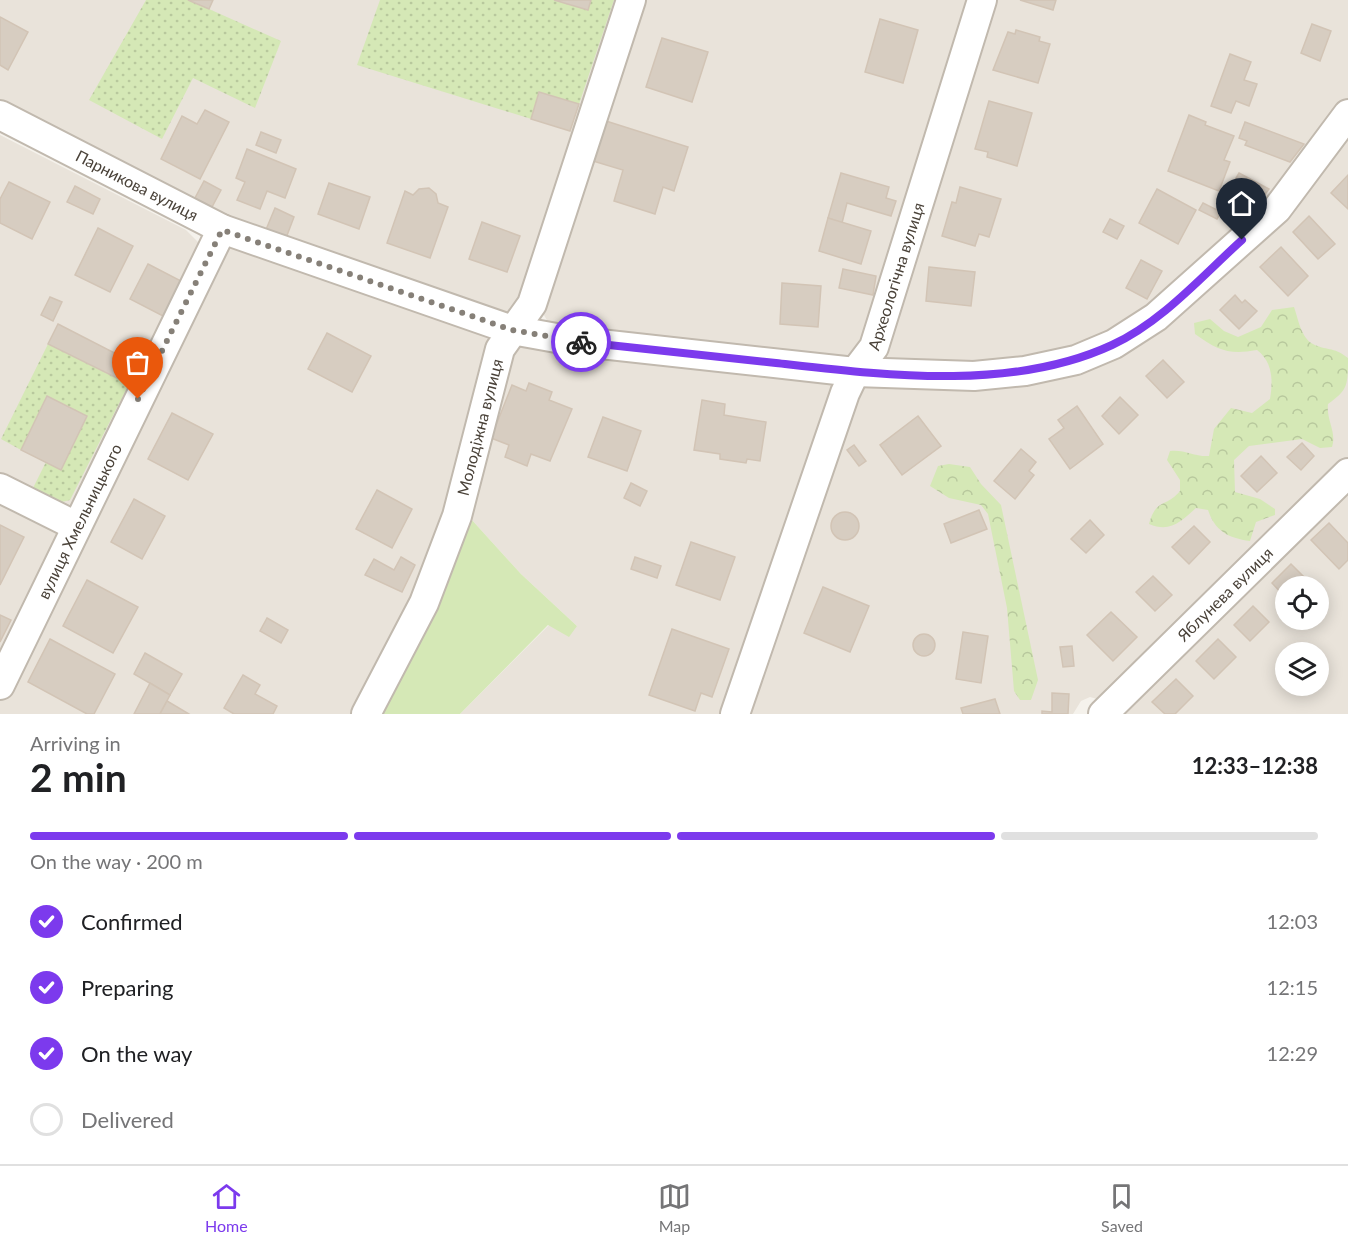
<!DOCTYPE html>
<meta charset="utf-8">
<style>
body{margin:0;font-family:Lato,sans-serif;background:#f6f6f6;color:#202124;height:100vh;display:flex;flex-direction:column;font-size:22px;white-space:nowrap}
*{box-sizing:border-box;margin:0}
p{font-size:20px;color:#757577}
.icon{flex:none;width:33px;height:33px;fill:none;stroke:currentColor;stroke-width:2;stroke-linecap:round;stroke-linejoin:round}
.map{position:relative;height:714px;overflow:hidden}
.drawer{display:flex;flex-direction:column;background:#fff;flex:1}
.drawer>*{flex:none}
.controls{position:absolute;left:1275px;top:576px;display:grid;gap:12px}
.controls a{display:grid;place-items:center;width:54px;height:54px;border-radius:50%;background:#fff;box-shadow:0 3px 15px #0003;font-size:30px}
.pin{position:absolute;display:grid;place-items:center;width:51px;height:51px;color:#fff;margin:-62px -26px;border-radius:50% 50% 50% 0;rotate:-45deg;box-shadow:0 0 6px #0007}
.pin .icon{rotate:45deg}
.courier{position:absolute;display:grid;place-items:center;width:60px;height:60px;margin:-30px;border:4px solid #7c3aed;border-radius:50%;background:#fff;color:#222;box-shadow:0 2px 8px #0007}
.overview em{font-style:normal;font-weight:700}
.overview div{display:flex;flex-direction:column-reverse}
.overview{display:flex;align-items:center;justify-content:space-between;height:102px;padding:0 30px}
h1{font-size:39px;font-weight:700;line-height:45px}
.bar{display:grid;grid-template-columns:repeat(4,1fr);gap:9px 6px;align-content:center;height:72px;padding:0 30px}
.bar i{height:8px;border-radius:4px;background:#e0e0e0}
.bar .current{background:#7c3aed}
.bar p{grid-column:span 4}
ol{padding:0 30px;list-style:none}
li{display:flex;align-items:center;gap:18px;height:66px}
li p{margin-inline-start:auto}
li .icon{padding:6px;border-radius:50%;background:#7c3aed;color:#fff;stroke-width:4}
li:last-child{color:#757577}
li i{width:33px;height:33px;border:3px solid #e0e0e0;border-radius:50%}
.dock{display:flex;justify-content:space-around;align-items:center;height:84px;border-top:2px solid #e0e0e0;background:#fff;font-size:16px;color:#757577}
.dock a{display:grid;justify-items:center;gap:3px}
.dock .current{color:#7c3aed}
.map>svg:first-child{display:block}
</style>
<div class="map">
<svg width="1348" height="714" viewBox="0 0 1348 714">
<defs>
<pattern id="forest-crowns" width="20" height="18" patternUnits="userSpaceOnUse" patternTransform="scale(1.5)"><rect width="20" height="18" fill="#d5e8b6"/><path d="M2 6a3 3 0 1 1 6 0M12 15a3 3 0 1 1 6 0" fill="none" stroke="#b8c89d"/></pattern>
<pattern id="garden-dots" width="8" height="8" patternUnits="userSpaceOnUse" patternTransform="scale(1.5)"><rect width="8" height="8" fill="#d5e8b6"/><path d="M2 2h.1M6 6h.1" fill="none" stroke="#b8c89d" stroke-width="1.8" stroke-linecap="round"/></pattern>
</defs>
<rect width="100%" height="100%" fill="#f5f2ec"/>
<g fill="#e9e3da" fill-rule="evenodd">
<polygon points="0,0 622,0 519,309 506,314 237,227 0,105"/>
<polygon points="640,0 975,0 865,346 846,360 549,324 540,308"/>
<polygon points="989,0 1348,0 1348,102 1273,203 1111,337 1023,362 888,362 879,350"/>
<polygon points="1348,124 1348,465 1108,702 1090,697 1081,701 1073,714 745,714 858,380 1117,351"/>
<polygon points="0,135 186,230 199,243 200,259 81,503 69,509 0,480"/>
<polygon points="230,246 488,335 492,348 450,509 415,599 357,714 0,714 0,697 218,254"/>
<polygon points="520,342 831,382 837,394 729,714 460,714 549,625 577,626 521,574 471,519 508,349"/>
<path d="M1348,482v232h-236zM1286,586h32v34h-32zM1286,652h32v34h-32z"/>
<polygon points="0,496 57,528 61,539 0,661"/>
</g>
<polygon fill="#d5e8b6" points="465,501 471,519 521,574 577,626 569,637 548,625 460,714 376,714"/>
<g fill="url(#forest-crowns)">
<path d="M1294,307c4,11 7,31 19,37 13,7 20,2 35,14 0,27 0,32 -20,46 -2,16 9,28 4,43l-12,1 -18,-9 -53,7 -15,14 1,32 25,7 15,10v6l-19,7 -6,19c-22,-3 -35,-10 -42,-31l-12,-2c-15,13 -25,25 -47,16 7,-26 17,-16 31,-33v-11l-13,-20 3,-9c14,-2 25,6 39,5l5,-27 17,-21 21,5 18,-14c3,-18 3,-37 -13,-49 -27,5 -39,1 -62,-16l-1,-11 16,-4 14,12 14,6 23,-10 11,-17z"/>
<polygon points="949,464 970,467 981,484 1001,505 1038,680 1031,700 1020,700 1014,691 1007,608 988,514 981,505 949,498 930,486 938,466"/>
</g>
<g fill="url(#garden-dots)">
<polygon points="146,0 213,0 209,9 281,41 255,108 193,78 162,139 89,100"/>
<polygon points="380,0 614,0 570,131 357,65"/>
<polygon points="48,344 129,384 70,500 54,504 31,492 46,462 61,470 87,416 47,397 21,450 1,439"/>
</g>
<g fill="#d7cdc1" stroke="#d2c4b5" stroke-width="1.5">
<polygon points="188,0 213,0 209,9"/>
<polygon points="554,0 591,0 588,10"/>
<polygon points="1020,0 1056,0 1053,10"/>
<polygon points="0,17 28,32 8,70 0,65"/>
<polygon points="880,19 918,30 903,83 865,72"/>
<polygon points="1312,24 1331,31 1320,61 1301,53"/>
<polygon points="1016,30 1040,37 1039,41 1050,44 1038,83 993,70 1008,32 1015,34"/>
<polygon points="662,38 708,52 692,102 646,87"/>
<polygon points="1230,54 1251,62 1244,80 1257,84 1249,106 1236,101 1231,113 1211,106"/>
<polygon points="539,92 579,104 570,131 531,119"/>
<polygon points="989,101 1032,113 1017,166 987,157 988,152 975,149"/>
<polygon points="205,110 229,122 200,179 161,159 182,116 197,124"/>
<polygon points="1189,115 1206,122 1205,125 1234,136 1224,160 1230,162 1219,191 1168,171"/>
<polygon points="606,121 688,147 674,191 663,187 655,214 614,201 623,170 593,161"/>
<polygon points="1245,122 1304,144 1290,162 1245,145 1247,141 1239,138"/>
<polygon points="261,132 281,140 276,153 256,145"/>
<polygon points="247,149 296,169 285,198 267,191 260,209 237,200 245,182 236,178"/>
<polygon points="841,173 889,187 886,198 896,201 891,216 847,203 842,223 828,218"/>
<polygon points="1239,173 1269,189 1250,214 1221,203"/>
<polygon points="1348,175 1348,209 1331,193"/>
<polygon points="204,181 221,190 212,207 195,198"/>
<polygon points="9,182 50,202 32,239 0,223 0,199"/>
<polygon points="329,183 370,197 359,229 318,214"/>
<polygon points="75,186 100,199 93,214 67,202"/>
<polygon points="960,187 1001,199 989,237 979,234 975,246 942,236 952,202 956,203"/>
<polygon points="429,188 436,194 438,203 448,207 430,258 387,243 405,191 413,195 419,189"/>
<polygon points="1157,189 1196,210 1178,244 1139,223"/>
<polygon points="1203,203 1221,212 1217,219 1199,210"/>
<polygon points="275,208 294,217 286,238 265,232"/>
<polygon points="1309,216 1335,244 1318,259 1293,232"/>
<polygon points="828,218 871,231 861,264 819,251"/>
<polygon points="1110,219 1124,226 1117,239 1103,232"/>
<polygon points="482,222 520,236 507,272 469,259"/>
<polygon points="98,228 133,246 110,292 75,275"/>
<polygon points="1281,247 1308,276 1288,296 1260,267"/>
<polygon points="1141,260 1162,271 1147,299 1126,288"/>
<polygon points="148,264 181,281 163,316 130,299"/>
<polygon points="929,267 975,272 971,306 926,301"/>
<polygon points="843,269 876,276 873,295 839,288"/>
<polygon points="782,283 821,286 818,327 780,324"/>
<polygon points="1235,295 1242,303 1245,300 1257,311 1239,329 1220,310"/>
<polygon points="50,297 62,302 53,321 41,315"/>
<polygon points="58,324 138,365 129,384 48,344"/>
<polygon points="327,333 371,356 352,392 308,369"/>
<polygon points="1163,360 1184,382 1167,398 1146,376"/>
<polygon points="529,383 552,392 549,400 572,409 550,461 531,454 527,466 505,457 509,445 491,438 512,385 526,391"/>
<polygon points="47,396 87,416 61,470 21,450"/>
<polygon points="1120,397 1138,415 1119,434 1102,416"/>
<polygon points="702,400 725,404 724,415 766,422 760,461 747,459 746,463 720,459 720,454 694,450"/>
<polygon points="1077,406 1103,444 1070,469 1049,439 1064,428 1058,420"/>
<polygon points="172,413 213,434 188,480 148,459"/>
<polygon points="918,416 941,446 902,475 880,445"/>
<polygon points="603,417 641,431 627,471 588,457"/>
<polygon points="1302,443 1314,456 1301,470 1287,457"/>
<polygon points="854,445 866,461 859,466 847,450"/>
<polygon points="1021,449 1036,462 1029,471 1034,475 1015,499 994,481"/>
<polygon points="1261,456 1277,473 1257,492 1241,476"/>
<polygon points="631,483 647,491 640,506 624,498"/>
<polygon points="377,490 412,509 392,548 356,529"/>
<polygon points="134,499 165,516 142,559 111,542"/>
<polygon points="979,510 987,529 951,543 944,524"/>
<circle cx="845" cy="526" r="14"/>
<polygon points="1090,520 1104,535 1086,553 1071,539"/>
<polygon points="1329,523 1348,543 1348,560 1339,569 1311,540"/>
<polygon points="0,525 24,537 0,585"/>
<polygon points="1194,526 1210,542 1189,564 1172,547"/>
<polygon points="691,542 735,557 720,600 676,585"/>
<polygon points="401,557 415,565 402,592 365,575 374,559 394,570"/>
<polygon points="635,557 661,566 657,578 631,569"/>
<polygon points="1291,564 1309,582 1304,586 1286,586 1286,598 1272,583"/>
<polygon points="1153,576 1172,595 1155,611 1136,592"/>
<polygon points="87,580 138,607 113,653 63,626"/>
<polygon points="823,587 869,606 850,652 804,633"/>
<polygon points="1253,606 1269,622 1250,641 1234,625"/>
<polygon points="1111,612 1137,637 1113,661 1087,635"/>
<polygon points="0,615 11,620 0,642"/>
<polygon points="267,618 288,630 281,643 260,631"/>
<polygon points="672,629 729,649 712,697 701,693 695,711 649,695"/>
<polygon points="963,632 988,636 981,683 956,679"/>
<circle cx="924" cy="645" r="11"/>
<polygon points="50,639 115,674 94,714 87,714 28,682"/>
<polygon points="1218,639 1236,657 1214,679 1196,661"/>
<polygon points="1072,646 1074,666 1063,667 1060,647"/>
<polygon points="145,653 182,674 170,695 134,674"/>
<polygon points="243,675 260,685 255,694 277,706 273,714 234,714 224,708"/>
<polygon points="1176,679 1193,696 1175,714 1165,714 1152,702"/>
<polygon points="150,683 170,695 160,714 134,714"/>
<polygon points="1052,693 1069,694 1068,714 1042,714 1042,711 1052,712"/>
<polygon points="995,699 1000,714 963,714 961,708"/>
<polygon points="167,701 189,714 160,714"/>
</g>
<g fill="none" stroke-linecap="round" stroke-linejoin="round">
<defs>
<g id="minor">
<path id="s1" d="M0,115l222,114 290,101 61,11 282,31 119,4 51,-5 51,-11 38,-16 42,-27 121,-108 71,-95"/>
<polyline points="0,488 76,526"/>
<path id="s2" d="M0,685l222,-456"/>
<path id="s3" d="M366,714l58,-111 33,-87 43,-167 32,-45 99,-304"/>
<path id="s4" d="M735,714l110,-321 10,-21 19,-25 108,-347"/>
<path id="s5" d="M1103,714l245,-241"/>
</g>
</defs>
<use href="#minor" stroke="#c1b9ae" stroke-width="32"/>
<use href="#minor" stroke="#fff" stroke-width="28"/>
</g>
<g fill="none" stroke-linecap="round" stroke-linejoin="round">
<polyline stroke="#868078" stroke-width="6" stroke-dasharray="0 10.8" points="138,399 222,230 512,330 581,342"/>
<path stroke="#7c3aed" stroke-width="8" d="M581,342c65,7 130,14 195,21 107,12 235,29 336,-18 50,-23 90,-69 130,-105"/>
</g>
<g text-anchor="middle" stroke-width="6" stroke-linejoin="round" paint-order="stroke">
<g font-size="16" fill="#4a4239" stroke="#fff">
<text dy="6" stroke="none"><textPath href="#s1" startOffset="154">Парникова вулиця</textPath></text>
<text dy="6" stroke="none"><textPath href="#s4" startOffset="468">Археологічна вулиця</textPath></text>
<text dy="6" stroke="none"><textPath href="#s3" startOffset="310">Молодіжна вулиця</textPath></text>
<text dy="6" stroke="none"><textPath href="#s2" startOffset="182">вулиця Хмельницького</textPath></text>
<text dy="6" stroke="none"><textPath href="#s5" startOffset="171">Яблунева вулиця</textPath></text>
</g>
</g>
</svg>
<div class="controls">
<a><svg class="icon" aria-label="locate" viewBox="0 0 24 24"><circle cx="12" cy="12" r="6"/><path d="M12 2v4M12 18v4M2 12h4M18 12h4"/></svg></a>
<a><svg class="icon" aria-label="layers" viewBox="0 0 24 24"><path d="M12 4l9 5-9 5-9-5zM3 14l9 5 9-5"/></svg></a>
</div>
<div class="pin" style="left:138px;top:399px;background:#ea580c"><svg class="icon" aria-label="bag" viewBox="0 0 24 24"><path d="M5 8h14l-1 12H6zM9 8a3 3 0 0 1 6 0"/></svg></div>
<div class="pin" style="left:1242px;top:240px;background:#1f2937"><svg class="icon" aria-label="home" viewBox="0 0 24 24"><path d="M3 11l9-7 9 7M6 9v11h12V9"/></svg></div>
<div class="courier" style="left:581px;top:342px"><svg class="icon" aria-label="bike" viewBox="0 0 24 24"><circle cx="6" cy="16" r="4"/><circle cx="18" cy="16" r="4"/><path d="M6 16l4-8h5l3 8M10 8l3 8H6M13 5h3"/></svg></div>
</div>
<section class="drawer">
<div class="overview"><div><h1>2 min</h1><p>Arriving in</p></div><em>12:33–12:38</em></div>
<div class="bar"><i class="current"></i><i class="current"></i><i class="current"></i><i></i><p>On the way · 200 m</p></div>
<ol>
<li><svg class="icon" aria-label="check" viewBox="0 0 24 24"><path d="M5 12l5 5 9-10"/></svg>Confirmed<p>12:03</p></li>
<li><svg class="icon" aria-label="check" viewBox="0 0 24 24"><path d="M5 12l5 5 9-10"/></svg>Preparing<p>12:15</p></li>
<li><svg class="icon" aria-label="check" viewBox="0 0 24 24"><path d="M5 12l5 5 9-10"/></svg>On the way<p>12:29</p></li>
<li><i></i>Delivered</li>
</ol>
</section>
<nav class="dock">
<a class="current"><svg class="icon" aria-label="home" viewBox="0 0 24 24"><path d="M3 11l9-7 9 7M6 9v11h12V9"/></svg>Home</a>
<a><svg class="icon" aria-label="map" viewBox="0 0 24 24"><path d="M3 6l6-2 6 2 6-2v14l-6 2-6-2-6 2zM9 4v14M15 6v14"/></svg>Map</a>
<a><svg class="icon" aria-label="saved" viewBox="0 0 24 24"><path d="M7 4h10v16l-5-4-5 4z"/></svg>Saved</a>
</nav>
